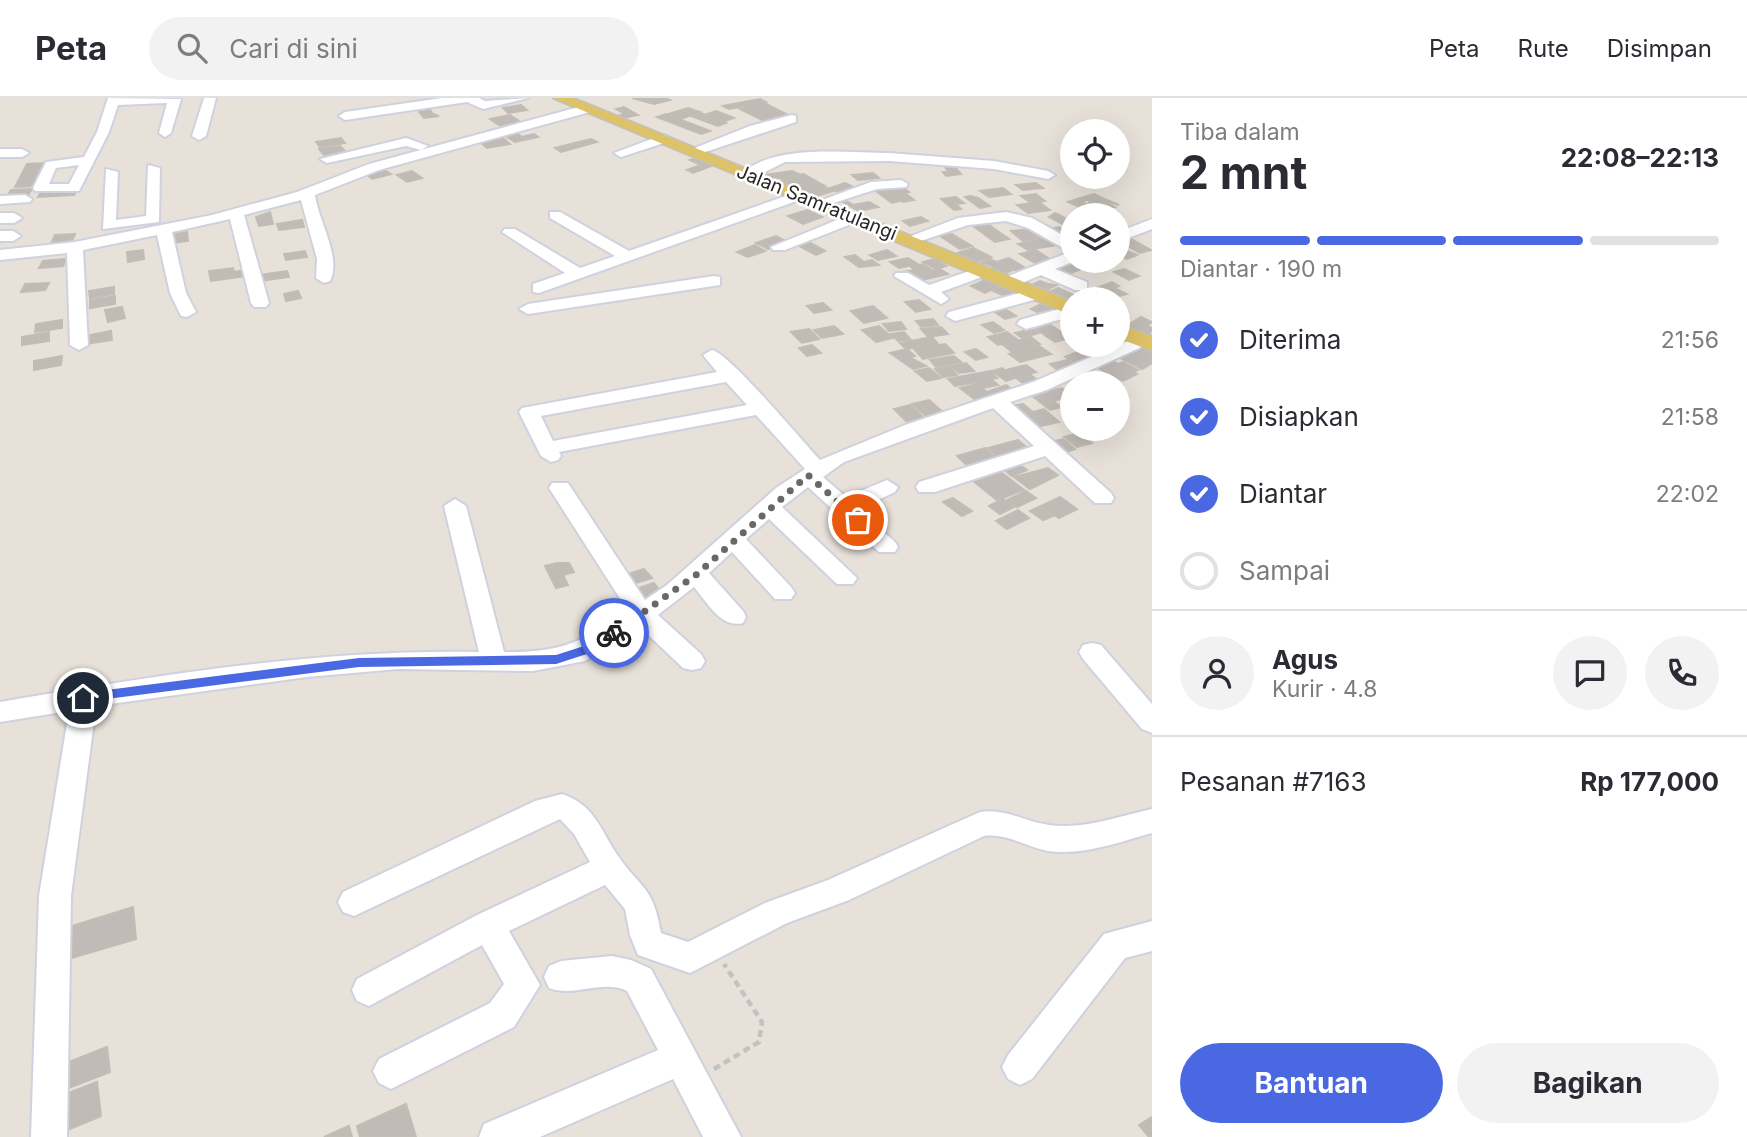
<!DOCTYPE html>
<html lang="id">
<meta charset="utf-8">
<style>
body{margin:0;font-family:Inter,sans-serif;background:#f2f2f3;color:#2b2b33;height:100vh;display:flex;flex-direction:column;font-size:26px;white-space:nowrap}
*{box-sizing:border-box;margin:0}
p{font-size:23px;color:#7c7c81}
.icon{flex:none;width:38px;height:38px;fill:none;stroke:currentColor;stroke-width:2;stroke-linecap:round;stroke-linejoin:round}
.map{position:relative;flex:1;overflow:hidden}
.side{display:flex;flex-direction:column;background:#fff;width:595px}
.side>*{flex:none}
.fabs{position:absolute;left:1060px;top:21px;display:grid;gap:14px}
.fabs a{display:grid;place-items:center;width:70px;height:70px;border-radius:50%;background:#fff;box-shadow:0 7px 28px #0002;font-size:35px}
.pin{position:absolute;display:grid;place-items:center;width:60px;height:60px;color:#fff;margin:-30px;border:4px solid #fff;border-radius:50%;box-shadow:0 2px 7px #0007}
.courier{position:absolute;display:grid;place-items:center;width:70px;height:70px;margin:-35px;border:5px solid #4b68e3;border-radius:50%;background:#fff;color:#222;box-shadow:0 2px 9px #0007}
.overview em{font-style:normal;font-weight:700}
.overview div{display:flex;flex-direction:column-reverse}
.overview{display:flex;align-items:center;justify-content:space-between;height:119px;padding:0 28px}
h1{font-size:46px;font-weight:700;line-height:52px}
.bar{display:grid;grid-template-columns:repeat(4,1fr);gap:10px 7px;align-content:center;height:84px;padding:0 28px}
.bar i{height:9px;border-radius:5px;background:#e1e1e2}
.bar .active{background:#4b68e3}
.bar p{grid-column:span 4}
.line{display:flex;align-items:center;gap:18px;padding:0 28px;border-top:2px solid #e1e1e2}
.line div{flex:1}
.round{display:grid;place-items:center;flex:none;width:74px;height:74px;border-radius:37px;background:#f2f2f3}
ol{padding:0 28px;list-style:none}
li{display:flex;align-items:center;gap:21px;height:77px}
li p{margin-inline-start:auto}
li .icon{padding:7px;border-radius:50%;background:#4b68e3;color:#fff;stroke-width:4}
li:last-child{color:#7c7c81}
li i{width:38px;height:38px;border:4px solid #e1e1e2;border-radius:50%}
.button{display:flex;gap:14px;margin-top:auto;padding:14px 28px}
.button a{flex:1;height:80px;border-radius:42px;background:#4b68e3;color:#fff;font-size:28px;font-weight:700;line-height:80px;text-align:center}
.button a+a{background:#f2f2f3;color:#2b2b33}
header{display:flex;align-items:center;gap:42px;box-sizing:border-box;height:98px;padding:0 35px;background:#fff;border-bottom:2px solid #e1e1e2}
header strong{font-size:33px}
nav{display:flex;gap:38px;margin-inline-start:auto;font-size:24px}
.search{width:490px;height:63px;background:#f2f2f3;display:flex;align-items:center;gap:18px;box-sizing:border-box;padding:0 24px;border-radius:38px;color:#7c7c81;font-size:26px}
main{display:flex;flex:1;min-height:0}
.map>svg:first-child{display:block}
</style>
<header>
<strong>Peta</strong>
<div class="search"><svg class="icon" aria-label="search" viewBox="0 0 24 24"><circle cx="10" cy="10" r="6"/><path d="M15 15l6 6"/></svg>Cari di sini</div>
<nav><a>Peta</a><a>Rute</a><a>Disimpan</a></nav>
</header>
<main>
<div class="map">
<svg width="1152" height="1039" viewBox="0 0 1152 1039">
<rect width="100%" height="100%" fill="#e7e1d9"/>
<g fill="#c0bbb6" stroke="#c2bdb4" stroke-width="2">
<polygon points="632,0 665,0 670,2 654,6"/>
<polygon points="760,1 766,4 729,11 723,8"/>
<polygon points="764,5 790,18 766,24 740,11"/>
<polygon points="521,7 527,12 508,15 503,10"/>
<polygon points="428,9 433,16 439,18 424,20 416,10"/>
<polygon points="624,9 638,17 622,20 617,18 625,16 616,11"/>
<polygon points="688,10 700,14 681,21 669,16"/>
<polygon points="716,13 734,20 725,23 707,16"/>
<polygon points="700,15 726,25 718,28 691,18"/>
<polygon points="666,16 710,33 701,36 657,19"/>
<polygon points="510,17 525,27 505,31 490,21"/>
<polygon points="518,36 522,39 534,36 538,39 515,44 507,39"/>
<polygon points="341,40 345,45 320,49 316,44"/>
<polygon points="494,40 504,41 510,46 487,50 479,43"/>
<polygon points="591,41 597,44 561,54 555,50"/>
<polygon points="340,48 345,53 324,57 319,51"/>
<polygon points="697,60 714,67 693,75 687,72 701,67 690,62"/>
<polygon points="46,65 36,88 15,89 27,66"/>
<polygon points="944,68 954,68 961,76 946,78 943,74 949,74"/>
<polygon points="383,71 391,76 372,81 365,75"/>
<polygon points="412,73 422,80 407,84 397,77"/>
<polygon points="792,73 799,76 783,81 763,77"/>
<polygon points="873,75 879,80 858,82 852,77"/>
<polygon points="803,76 816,83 792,90 779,84"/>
<polygon points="817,84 825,88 802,95 794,91"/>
<polygon points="845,85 857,91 842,96 830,90"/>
<polygon points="1036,85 1043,90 1023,92 1016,87"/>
<polygon points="824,89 833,93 814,99 806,95"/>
<polygon points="902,89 909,94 905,95 914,102 903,104 887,91"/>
<polygon points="1003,90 1011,96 989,99 980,93"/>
<polygon points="32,91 28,97 7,98 11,92"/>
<polygon points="885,91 900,103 892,105 876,93"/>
<polygon points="77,92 74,97 38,99 41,94"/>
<polygon points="1036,96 1045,103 1031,105 1021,98"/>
<polygon points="1094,96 1102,100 1119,107 1099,101 1090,103 1081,100"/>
<polygon points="970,98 978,100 990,108 980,110 965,99"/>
<polygon points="956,99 964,105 956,106 961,111 954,112 941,101"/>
<polygon points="1080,100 1086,102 1082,104 1092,109 1084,111 1068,104"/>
<polygon points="1099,101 1115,109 1105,112 1089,105"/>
<polygon points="847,103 853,107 869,104 878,109 859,113 843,104"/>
<polygon points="1039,104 1050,112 1028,115 1017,107"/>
<polygon points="807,112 822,119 803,126 788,118"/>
<polygon points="270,114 273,126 259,128 256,119"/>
<polygon points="1055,115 1073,124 1073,125 1064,127 1049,119"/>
<polygon points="921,119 928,123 910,128 903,123"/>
<polygon points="302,122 304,129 279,132 277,126"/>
<polygon points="982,122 1009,141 995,144 969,125"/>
<polygon points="1059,129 1073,137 1073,147 1047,132"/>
<polygon points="1028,131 1040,140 1023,143 1011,133"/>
<polygon points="187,134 188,143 173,145 172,136"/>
<polygon points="75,136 70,147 50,148 55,137"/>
<polygon points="952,136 972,148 960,151 940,138"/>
<polygon points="776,138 787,144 768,151 756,145"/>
<polygon points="1047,140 1057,147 1028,152 1018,146"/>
<polygon points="1131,141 1151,152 1140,155 1120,144"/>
<polygon points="809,144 825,153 816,157 799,148"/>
<polygon points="755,147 765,153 748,159 737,154"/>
<polygon points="1118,149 1137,157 1127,161 1118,157"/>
<polygon points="973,150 991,159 976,164 958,155"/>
<polygon points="143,152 144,161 128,164 127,154"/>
<polygon points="887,152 896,158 878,162 870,157"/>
<polygon points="1036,152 1051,162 1035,165 1020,156"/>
<polygon points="305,153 307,159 286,162 284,156"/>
<polygon points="855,157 864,164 872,162 879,167 859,169 845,159"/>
<polygon points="908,160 918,166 899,170 890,164"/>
<polygon points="1009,160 1027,171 1017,173 999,163"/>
<polygon points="66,161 63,168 39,170 43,163"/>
<polygon points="934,161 946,168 936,171 923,164"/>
<polygon points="990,161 1013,172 999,178 976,167"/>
<polygon points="1073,163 1088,168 1064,178 1049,171"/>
<polygon points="923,166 932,172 907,177 902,174 915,172 911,169"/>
<polygon points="233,170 234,174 245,172 247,178 211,183 209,173"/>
<polygon points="940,171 948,176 922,182 915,177"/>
<polygon points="1124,171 1139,178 1129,182 1114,174"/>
<polygon points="287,173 289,179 261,183 259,177"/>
<polygon points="985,182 999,188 985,195 971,188"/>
<polygon points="1040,183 1048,186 1057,187 1042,194 1029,188"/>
<polygon points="1112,184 1119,188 1114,190 1127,196 1120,198 1094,191"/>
<polygon points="49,185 45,192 21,194 25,186"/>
<polygon points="1005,187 1023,196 1012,201 993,193"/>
<polygon points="114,189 114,196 90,200 89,193"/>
<polygon points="1058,190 1074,197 1063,203 1046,195"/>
<polygon points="298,193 301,200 286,203 284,196"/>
<polygon points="115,198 115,206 90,210 90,202"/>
<polygon points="919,202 930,211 916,214 905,204"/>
<polygon points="823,205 831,212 814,215 807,208"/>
<polygon points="1041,206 1059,215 1049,220 1031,211"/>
<polygon points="873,208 887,220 864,225 851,213"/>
<polygon points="122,209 125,220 108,224 105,212"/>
<polygon points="1002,209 1016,218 1005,221 992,212"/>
<polygon points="1141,219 1152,224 1147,228 1152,230 1149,238 1126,228"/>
<polygon points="933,221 938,227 921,229 916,223"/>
<polygon points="62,222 62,230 35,234 36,226"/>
<polygon points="901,224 906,231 889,233 883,226"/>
<polygon points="993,224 1004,232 994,235 982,227"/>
<polygon points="1049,226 1060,233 1045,237 1034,230"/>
<polygon points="834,228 843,236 822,240 814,232"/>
<polygon points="879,228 893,240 876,244 862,232"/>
<polygon points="941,229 948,236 928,239 921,231"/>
<polygon points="809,231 819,241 802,245 791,234"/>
<polygon points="1032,231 1039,235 1022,240 1015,235"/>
<polygon points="1067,232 1073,239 1055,244 1046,238"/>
<polygon points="111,233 112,242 85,246 85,238"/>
<polygon points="49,234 49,243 22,247 22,239"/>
<polygon points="904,234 910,241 898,243 891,236"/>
<polygon points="1007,234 1018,242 998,247 988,239"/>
<polygon points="932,239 938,246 906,251 900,245"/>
<polygon points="1031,239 1040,246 1012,254 1003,247"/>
<polygon points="945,246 954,255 923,261 914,251"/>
<polygon points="812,247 821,255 807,258 799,250"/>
<polygon points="1039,248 1051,256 1020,264 1009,256"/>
<polygon points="1139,248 1152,255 1152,265 1142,271 1118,259"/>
<polygon points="907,251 915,258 909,259 926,268 913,271 890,255"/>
<polygon points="976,251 987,259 976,262 965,254"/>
<polygon points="1084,251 1101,260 1081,268 1065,259"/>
<polygon points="62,258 61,267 34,272 34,263"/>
<polygon points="954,258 961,264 936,269 930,262"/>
<polygon points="1067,262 1078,269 1060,274 1050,266"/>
<polygon points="1112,263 1118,266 1123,264 1138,272 1133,274 1137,276 1123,283 1098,270"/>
<polygon points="966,265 974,273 959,275 951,268"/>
<polygon points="1026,267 1036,274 1029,276 1042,285 1028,289 1006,272"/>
<polygon points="949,268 957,277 943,279 935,271"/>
<polygon points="929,270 941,280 927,283 915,273"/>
<polygon points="1002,270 1015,280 1006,283 992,273"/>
<polygon points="990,273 997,280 991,281 998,287 983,290 977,284 955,288 948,281"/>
<polygon points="1084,274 1102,285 1086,285 1074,278"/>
<polygon points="976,286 987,294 1006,287 1018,295 982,307 960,290"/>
<polygon points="1062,290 1072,298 1053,303 1061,309 1050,312 1031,297"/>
<polygon points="929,302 944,315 927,319 912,306"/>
<polygon points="1023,306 1033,314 1044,311 1059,324 1037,329 1011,308"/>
<polygon points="910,307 924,320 907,324 894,311"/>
<polygon points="1079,335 1092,345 1077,349 1064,339"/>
<polygon points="1063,341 1075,351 1067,354 1054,343"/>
<polygon points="1018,342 1032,354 1001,362 988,350"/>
<polygon points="985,350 1000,364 971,371 957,358"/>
<polygon points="1017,365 1027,372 1012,378 1002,370"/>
<polygon points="1048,370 1058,377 1030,391 1014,379"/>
<polygon points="998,372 1024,392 997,402 972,382"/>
<polygon points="1026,393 1036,400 1017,409 1007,402"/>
<polygon points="1060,399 1077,411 1059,420 1041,408"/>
<polygon points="953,400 972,413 962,418 943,404"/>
<polygon points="1003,401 1014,409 1000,416 989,408"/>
<polygon points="1039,409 1053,418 1043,422 1030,413"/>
<polygon points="1018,412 1029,420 1007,431 996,423"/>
<polygon points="557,465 569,465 574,474 563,477 568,487 556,490 545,468"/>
<polygon points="644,471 652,480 629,487 622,478"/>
<polygon points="654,485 665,499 641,507 630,493"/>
<polygon points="133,809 136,841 72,860 72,828"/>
<polygon points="107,949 110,974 66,991 64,966"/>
<polygon points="97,984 101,1018 53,1038 50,1002"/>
<polygon points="406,1006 416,1039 360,1039 357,1028"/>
<polygon points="1152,1019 1152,1039 1149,1039 1139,1027"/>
<polygon points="349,1028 352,1039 324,1039"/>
</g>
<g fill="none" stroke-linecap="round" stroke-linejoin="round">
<defs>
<g id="minor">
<path d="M108,0l73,1 -10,34 -6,4 -6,-4 8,-30 -49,2 -9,27 -30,59h-44l-2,-3 13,-26 38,-5 13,-25zM79,67l-10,19h-20l7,-16z"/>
<polygon points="204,0 216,0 206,38 199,42 192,38"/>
<polygon points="442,0 479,0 485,3 528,0 483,11 467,4 345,22 339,18 345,14"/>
<path d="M586,7l4,1v6l-211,58 -64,25c3,25 27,63 15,86l-6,2 -8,-5 1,-19 -16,-59 -57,15 25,88 -3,4h-12l-3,-4 -21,-84 -58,13 14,61 10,19 -9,5 -6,-1 -11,-23 -13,-58 -74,15 5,95 -9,5 -9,-5 -3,-92 -67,7v-10l75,-8 137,-27 85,-23 72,-28z"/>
<polygon points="792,17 796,18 796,24 699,56 687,53 750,28"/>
<polygon points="662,37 667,38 667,44 621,59 614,55"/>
<polygon points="406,40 428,48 421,52 406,48 327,65 320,61"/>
<polygon points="0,51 22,51 29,55 22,59 0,59"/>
<path d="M889,55l105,8 54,10 7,4 -7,4 -54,-10 -105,-8 -104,1 -30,15 -12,-3c28,-31 107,-21 146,-21z"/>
<polygon points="148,67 160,70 159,124 103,131 106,71 118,74 116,122 146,118"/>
<polygon points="901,82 908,86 906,89 877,91 821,109 814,105 871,84"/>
<polygon points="800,93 807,97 805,100 539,195 533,194 533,186 565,175 502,134 505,131 515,131 580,170 615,158 550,120 550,114 560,114 629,153"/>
<polygon points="25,97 32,101 30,104 0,106 0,98"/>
<polygon points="1006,114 1032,120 1073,143 1073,163 1075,163 1055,171 1087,184 1087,192 1075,192 1041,177 1015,188 1003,188 1003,180 1070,154 1028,130 1006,123 968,127 909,147 901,142 958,120"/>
<polygon points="0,115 14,115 22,120 14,125 0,125"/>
<polygon points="854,115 859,117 859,123 785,152 773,152 771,149"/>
<polygon points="1152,121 1152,131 1118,144 1118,134"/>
<polygon points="0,133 13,133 21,138 13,143 0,143"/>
<polygon points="984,168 990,170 990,176 941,194 949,201 941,206 894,178 896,175 908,175 929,187"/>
<polygon points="714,178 720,179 720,187 528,216 519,211 528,206"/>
<polygon points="1035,191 1041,192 1043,196 1041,200 955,223 946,218 949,214"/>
<polygon points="1073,207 1073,218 1026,231 1017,226 1020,222"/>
<path d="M1142,237l6,1 3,4 -3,4 -101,46 -37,12 101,91 3,5 -3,5h-16l-50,-47 -110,36h-16l-3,-5 3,-5 115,-36 -41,-38 -149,54 -21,15 23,20 41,-17 11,7 -3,5 -37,17 37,33 3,5 -3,5h-16l-71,-65 -26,20 75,71 -4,6h-16l-68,-65 -23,20 45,48 4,6 -4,6h-16l-43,-47 -23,21 34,38 3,6 -3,6c-22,6 -36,-21 -49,-36l-36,28 43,39 4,7 -4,7 -9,2 -9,-2 -43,-41 -55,34 -52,10 -135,-2 -91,8 -211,29 -25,190 -4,241h-36l8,-241 30,-185 -69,11v-20c159,-27 318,-53 479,-50l-35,-146 11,-7 11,7 38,146c57,1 78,-10 124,-41l-79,-123 3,-5h16l77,117 22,-15 109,-97 29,-19 -49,-54 -197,37 2,4 -3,4 -7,2 -10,-6 -22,-44 3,-4 195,-36 -14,-17 9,-5c18,4 89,90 108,110l85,-35 128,-43zM726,284l21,23 -194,36 -12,-25z"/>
<polygon points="1092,545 1101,547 1152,606 1152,635 1142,631 1083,561 1079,554 1083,547"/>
<path d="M562,696c31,10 38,34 54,59 24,36 37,31 45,80l27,9 77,-39 63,-23 152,-68c26,-4 45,10 69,13 35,5 70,-9 103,-16v24c-33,9 -69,23 -104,18 -22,-4 -41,-18 -64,-15l-135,64 -62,23 -97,50 -52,-18 -8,-20 -5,-26 -20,-24 -96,46 31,54 -26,42 -111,56 -12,6 -12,-6 -6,-12 6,-12 111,-56 14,-19 -22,-39 -113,61 -12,-5 -5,-11 5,-11 120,-64 113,-53 -16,-28 -14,-15 -206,97 -11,-4 -5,-10 5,-10 192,-91z"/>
<polygon points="1152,823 1152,853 1125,860 1032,981 1020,987 1008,981 1002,969 1008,957 1104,836"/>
<path d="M612,858l19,4 20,9 90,168h-38l-30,-58 -133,58h-61l5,-13 174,-74 -31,-59c-24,-12 -53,7 -78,-3l-5,-11 5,-11 12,-5z"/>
</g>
<g id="major">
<polygon points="553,0 573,0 1073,204 1073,218"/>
<polygon points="1118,226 1152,238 1152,253 1118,240"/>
</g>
</defs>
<use href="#minor" stroke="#cfd2de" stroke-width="4"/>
<use href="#major" stroke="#c2c2c2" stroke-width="3"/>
<polyline stroke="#c2c2c2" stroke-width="4.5" stroke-dasharray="7 4.5" stroke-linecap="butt" points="714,971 759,944 762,924 724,866"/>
<use href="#minor" fill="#fff" fill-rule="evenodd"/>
<use href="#major" fill="#dec267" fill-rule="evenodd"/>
</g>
<polygon fill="#4b68e3" points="610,532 620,535 593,554 556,566 359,569 83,604 77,600 83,595 359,560 556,557 584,548"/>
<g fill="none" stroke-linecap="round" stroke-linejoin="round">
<polyline stroke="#6a6765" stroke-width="7" stroke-dasharray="0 12.6" points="614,535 696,477 808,377 858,422"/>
</g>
<g text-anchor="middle" stroke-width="5" stroke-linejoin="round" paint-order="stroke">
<g font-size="19" fill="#262626" stroke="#fff">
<text transform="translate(817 104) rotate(22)" y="7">Jalan Samratulangi</text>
</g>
</g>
</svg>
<div class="fabs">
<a><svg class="icon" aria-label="locate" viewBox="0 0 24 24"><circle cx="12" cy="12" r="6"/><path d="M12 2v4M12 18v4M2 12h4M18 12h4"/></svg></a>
<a><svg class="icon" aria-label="layers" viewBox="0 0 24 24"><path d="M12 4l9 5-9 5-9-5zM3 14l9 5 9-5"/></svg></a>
<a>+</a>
<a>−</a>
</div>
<div class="pin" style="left:858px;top:422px;background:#ea580c"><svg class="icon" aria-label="bag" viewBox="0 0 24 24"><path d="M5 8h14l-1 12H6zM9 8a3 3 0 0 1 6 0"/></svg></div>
<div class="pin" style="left:83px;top:600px;background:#1f2937"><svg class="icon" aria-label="home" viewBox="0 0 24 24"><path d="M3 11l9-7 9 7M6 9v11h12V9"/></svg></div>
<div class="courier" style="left:614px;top:535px"><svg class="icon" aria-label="bike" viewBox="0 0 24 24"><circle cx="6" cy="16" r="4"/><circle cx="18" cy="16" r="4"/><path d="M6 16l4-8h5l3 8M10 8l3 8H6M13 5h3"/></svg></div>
</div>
<section class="side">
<div class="overview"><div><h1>2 mnt</h1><p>Tiba dalam</p></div><em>22:08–22:13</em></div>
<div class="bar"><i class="active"></i><i class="active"></i><i class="active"></i><i></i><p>Diantar · 190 m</p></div>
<ol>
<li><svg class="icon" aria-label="check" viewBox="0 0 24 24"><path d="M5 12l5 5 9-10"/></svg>Diterima<p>21:56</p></li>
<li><svg class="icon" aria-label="check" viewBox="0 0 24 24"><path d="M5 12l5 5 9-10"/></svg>Disiapkan<p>21:58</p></li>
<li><svg class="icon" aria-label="check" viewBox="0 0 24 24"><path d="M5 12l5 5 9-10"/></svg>Diantar<p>22:02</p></li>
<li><i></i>Sampai</li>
</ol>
<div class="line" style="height:126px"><a class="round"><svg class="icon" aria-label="person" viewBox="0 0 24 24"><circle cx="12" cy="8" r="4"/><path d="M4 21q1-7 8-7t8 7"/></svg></a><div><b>Agus</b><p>Kurir · 4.8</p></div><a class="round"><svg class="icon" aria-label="chat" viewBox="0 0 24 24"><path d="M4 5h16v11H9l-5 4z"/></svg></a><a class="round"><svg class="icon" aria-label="phone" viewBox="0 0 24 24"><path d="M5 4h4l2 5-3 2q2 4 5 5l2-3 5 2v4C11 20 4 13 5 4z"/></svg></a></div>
<div class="line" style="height:91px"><div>Pesanan #7163</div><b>Rp 177,000</b></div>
<div class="button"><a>Bantuan</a><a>Bagikan</a></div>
</section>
</main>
